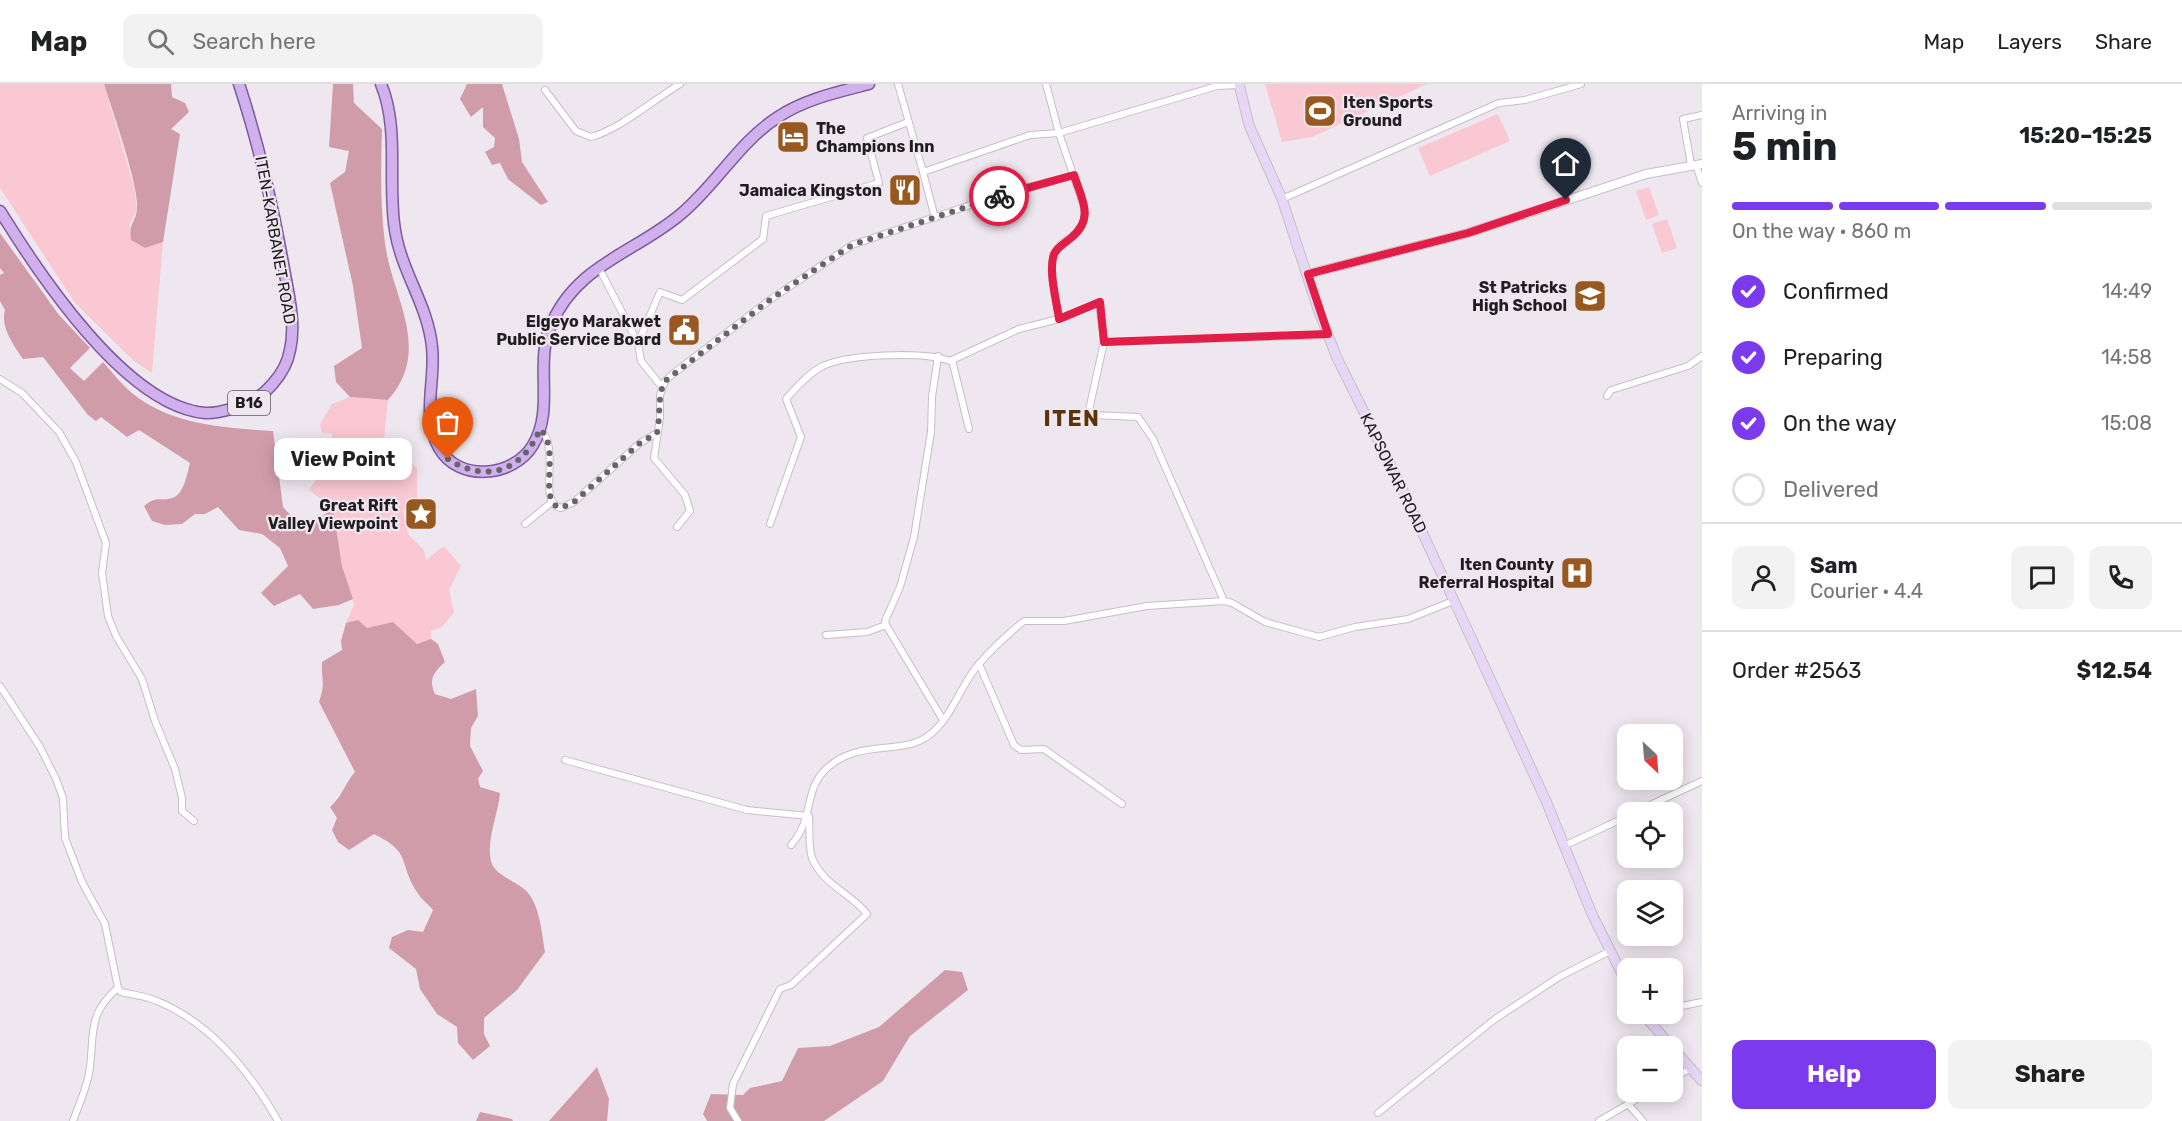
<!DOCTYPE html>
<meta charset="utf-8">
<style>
body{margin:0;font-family:Rubik,sans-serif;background:#f2f2f2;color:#202124;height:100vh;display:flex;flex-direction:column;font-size:22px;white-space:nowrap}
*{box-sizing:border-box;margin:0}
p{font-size:20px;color:#757577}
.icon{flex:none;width:33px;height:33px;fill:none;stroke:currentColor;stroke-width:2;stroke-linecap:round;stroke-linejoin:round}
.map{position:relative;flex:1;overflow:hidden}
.panel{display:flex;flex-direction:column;background:#fff;width:480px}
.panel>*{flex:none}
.needle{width:39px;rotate:154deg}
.tools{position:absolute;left:1617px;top:640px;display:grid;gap:12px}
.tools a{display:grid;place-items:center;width:66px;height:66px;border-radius:12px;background:#fff;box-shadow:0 3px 15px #0003;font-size:30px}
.pin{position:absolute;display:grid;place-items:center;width:51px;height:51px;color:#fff;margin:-62px -26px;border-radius:50% 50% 50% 0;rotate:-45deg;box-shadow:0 0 6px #0007}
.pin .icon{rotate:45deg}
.courier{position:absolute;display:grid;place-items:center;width:60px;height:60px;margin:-30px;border:4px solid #e11d48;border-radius:50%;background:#fff;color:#222;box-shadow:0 2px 8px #0007}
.bubble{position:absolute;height:42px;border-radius:12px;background:#fff;box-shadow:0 3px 15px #0003;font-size:20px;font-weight:700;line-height:42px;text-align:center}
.head em{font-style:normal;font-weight:700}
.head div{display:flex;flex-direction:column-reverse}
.head{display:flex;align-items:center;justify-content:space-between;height:102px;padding:0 30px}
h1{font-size:39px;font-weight:700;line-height:45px}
.bar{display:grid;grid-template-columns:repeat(4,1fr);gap:9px 6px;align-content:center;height:72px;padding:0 30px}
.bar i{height:8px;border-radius:4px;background:#e0e0e0}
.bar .on{background:#7c3aed}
.bar p{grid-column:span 4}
.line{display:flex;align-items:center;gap:15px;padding:0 30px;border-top:2px solid #e0e0e0}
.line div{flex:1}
.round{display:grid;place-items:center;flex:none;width:63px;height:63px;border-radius:12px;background:#f2f2f2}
ol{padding:0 30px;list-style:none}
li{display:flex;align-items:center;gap:18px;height:66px}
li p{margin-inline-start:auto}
li .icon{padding:6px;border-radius:50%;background:#7c3aed;color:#fff;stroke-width:4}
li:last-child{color:#757577}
li i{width:33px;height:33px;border:3px solid #e0e0e0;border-radius:50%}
.action{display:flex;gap:12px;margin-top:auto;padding:12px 30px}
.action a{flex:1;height:69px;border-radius:12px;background:#7c3aed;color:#fff;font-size:24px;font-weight:700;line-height:69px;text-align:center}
.action a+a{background:#f2f2f2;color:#202124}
header{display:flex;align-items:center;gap:36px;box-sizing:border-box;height:84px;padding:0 30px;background:#fff;border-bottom:2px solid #e0e0e0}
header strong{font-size:28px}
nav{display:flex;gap:33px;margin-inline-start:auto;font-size:21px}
.search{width:420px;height:54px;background:#f2f2f2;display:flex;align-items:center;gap:15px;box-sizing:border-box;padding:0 21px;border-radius:12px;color:#757577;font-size:22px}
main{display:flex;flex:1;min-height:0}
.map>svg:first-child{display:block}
</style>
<header>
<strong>Map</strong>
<div class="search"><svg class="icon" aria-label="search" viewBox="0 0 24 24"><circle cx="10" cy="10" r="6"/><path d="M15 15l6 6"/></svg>Search here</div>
<nav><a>Map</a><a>Layers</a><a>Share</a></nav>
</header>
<main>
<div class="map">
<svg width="1702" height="1037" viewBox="0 0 1702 1037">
<rect width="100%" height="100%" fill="#efe7ef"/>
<g fill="#f9c8d3">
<polygon points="0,0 104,0 134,103 137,126 129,141 145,164 163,158 152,289 134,277 75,219 0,104"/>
<polygon points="1265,0 1427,0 1312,53 1282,58"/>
<polygon points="1498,30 1510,57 1430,92 1418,64"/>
<polygon points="1649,103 1659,131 1646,136 1636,107"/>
<polygon points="1667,135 1677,164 1662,169 1652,140"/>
<polygon points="350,313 388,316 384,356 387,368 398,369 417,384 417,420 403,426 408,450 424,466 426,476 444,462 461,482 449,506 454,528 442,543 431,547 431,555 438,560 414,560 393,538 367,544 358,536 346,539 354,521 342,482 333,424 309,406 319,392 313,378 330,362 332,350 322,349 320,340 332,320"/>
</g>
<g fill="#d19ca9">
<path d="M104,0h67l1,13 13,6 4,9 -18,17 9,5 -17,108 -18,6 -14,-8c-2,-18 4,-17 6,-30 3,-23 -25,-100 -33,-126z"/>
<path d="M333,0h20l1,19 28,26c-1,38 -2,76 3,114 7,55 48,106 3,157l-38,-3 -14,-15 -2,-16 28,-18 -9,-62 -23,-103 15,-11 4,-21 -20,-4z"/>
<polygon points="467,0 502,0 519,55 522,78 548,118 541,121 508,95 500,79 492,81 485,68 494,63 495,54 483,43 483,23 471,33 460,15"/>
<path d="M0,149l59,82 31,33 -20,20 14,13 19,-19c9,10 18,22 29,31 38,32 94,35 141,38l10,76 14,15 20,-2 16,-12 9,58 11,33 -14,6 -26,4 -13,-15 -26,12 -13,-13 27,-27 -8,-18 -18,-14 -23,-4 -21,-23 -13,7h-10l-13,10 -17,1 -13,-4 -8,-15c14,-11 15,-4 28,-8 12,-3 15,-24 18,-35l-51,-33 -12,7 -26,-20 -5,4 -8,-6 -45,-58 -20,2c-10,-14 -23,-33 -18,-49l-5,-9v-26l4,-2 -4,-5z"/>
<path d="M358,536l9,8 26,-6 24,22 14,-5 7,5 7,18c-11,10 -17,17 -10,32l16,5 25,-10 2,27 -7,12 -1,18 13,25 -5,8 2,8 20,6c-2,22 -14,47 -9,68 4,16 28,20 38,33 11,15 13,40 16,58l-28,38 -33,28v16l6,12 -17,14 -15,-17 -1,-16 -20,-13 -17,-25 -4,-20 -27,-21 3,-11 16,-7 15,2 10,-22c-5,-6 -12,-11 -16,-18 -19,-29 -4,-39 -43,-58l-25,16 -11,-8 -6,-12 5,-12 -7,-11c12,-10 15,-24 25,-35l-36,-70c7,-20 2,-21 3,-40l20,-12 -1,-9 5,-18z"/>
<polygon points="945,886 962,888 968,906 910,952 883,997 824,1037 707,1037 703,1030 711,1010 743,1011 750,1004 782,997 798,964 830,962 879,943"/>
<polygon points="597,983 609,1015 607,1037 549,1037"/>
<polygon points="480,1028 512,1035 513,1037 476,1037"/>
</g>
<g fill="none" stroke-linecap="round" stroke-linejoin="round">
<defs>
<g id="minor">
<polyline points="898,0 923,88 1030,51 1059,49 1217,2 1239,1"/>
<path d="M545,6l31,41 15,6c29,-8 61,-36 89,-53"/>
<polyline points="1691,81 1683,35 1702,31"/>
<polyline points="1696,81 1702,99"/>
<polyline points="923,88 935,134"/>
<polyline points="1282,115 1499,19 1525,16 1581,0"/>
<polyline points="599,184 638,259 641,277 662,303"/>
<polyline points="1059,235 1099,218 1104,258"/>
<polyline points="638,259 660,208 682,216 763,155 766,132 879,99 867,54 908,38"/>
<polyline points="952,276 969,345"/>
<polyline points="0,295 22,309 59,348 76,378 106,459 102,489 108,532 116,552 142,595 155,637 175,685 182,714 182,727 194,737"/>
<polyline points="1607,312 1611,306 1688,282 1702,272"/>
<path d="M540,345c22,20 -4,74 21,79l13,-6 66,-59 17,-10"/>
<polyline points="525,440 552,418"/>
<path d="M770,440l31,-87 -15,-38c10,-11 22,-25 35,-32 24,-13 103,-16 129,-6l69,-32 40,-10c-3,-19 -11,-46 -5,-64 8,-22 33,-14 30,-48l-25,-74 -13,-49"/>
<polyline points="677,443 690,427 685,411 654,374 660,334 660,311 665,297 674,289 771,215 852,161 1006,109 1074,91"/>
<polyline points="1224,517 1153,355 1138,333 1092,331 1089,326 1104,258 1328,251"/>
<polyline points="886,541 943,636"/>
<polyline points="826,551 867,548 886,541 885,537 900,503 914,453 931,348 932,313 938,272"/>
<polyline points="979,580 1014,661 1021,666 1044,665 1122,720"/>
<path d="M0,602l40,61 16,32 7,19 2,40 17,44 23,42 13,64 3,4c12,3 25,4 36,9 54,22 93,71 121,120"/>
<path d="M565,676l182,50 62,6c1,13 -1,30 3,42 11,27 39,35 55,56l-76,71 -11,4 -47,95 -3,24 8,13"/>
<polyline points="1633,729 1702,697"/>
<path d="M791,761c24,-27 12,-54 35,-76 32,-31 75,-13 102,-33 23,-16 32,-50 50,-71 13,-15 30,-31 46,-44h40l83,-15 77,-5 8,2 33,19 54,15 36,-10 53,-8 45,-18"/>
<polyline points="1564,762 1628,732"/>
<polyline points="1672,924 1702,918"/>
<polyline points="1672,995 1691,984"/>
<polyline points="1628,1020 1643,1037"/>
<polyline points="1378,1029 1495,935 1559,893 1610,867"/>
<path d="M73,1037c6,-17 15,-35 17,-54 4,-34 -2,-54 28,-79"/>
<polyline points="1599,1037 1649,1008"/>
</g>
<polyline id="tertiary" points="1308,190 1468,149 1646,90 1702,80"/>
<g id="secondary">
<polyline points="1239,0 1249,41 1282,115 1319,228 1337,274 1397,394 1474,560 1546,717 1592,830 1628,902"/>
<polyline points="1643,930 1672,963"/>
<polyline points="1672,963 1702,997"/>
</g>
<g id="primary">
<path d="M381,0c19,46 6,98 14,146 6,41 33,75 37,117 4,32 -11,70 7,101 20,35 75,29 94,-3 22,-36 1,-82 18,-120 26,-61 84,-72 130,-111 35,-29 58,-72 97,-97 27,-18 60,-25 91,-33"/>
<path d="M0,127c39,63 126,195 205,202 12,1 25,-4 36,-7 22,-7 45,-32 49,-56 6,-26 -1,-54 -6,-81 -11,-63 -25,-124 -45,-185"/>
</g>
</defs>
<use href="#minor" stroke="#c6bec6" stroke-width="8"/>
<use href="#tertiary" stroke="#c6bec6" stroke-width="10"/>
<use href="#secondary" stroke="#c6bec6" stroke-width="11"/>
<use href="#primary" stroke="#7e5a9e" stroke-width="13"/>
<use href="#minor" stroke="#fff" stroke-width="6"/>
<use href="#tertiary" stroke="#fff" stroke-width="8"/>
<use href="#secondary" stroke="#e7d7f6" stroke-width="9"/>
<use href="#primary" stroke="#d0b0ed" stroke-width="10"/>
</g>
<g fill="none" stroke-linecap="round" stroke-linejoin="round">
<path stroke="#696469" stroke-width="6" stroke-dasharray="0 10.8" d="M448,375c38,25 75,12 92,-30 22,20 -4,74 21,79l13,-6 66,-59 17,-10c4,-17 0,-37 8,-52l106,-82 81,-54 147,-49"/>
<path stroke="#e11d48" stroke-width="8" d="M999,112l75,-21c8,25 21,43 -3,63 -6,5 -14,9 -17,16 -6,17 3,48 5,65l41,-17 4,40 224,-8 -20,-60 160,-41 98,-33"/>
</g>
<defs>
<symbol id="stadium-square" viewBox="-11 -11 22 22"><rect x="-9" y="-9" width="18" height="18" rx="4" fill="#985920" stroke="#efe7ef"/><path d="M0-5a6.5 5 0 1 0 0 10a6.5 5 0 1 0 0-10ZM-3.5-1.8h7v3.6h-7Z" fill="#fff"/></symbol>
<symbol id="hotel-square" viewBox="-11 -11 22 22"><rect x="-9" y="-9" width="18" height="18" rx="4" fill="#985920" stroke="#efe7ef"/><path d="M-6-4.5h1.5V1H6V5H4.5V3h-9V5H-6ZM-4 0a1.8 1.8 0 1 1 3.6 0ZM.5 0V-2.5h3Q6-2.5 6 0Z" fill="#fff"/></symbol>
<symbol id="restaurant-square" viewBox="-11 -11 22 22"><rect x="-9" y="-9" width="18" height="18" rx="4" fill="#985920" stroke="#efe7ef"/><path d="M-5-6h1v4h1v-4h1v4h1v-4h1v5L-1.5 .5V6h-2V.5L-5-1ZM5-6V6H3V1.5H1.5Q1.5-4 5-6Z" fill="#fff"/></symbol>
<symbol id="school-square" viewBox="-11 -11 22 22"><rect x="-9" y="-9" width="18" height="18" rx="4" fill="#985920" stroke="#efe7ef"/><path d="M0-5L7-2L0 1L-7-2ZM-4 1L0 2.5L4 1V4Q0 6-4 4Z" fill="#fff"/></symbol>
<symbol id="civic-square" viewBox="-11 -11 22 22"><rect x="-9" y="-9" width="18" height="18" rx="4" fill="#985920" stroke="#efe7ef"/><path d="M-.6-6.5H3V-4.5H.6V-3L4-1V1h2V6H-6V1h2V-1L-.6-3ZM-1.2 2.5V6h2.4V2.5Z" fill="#fff"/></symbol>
<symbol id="sight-square" viewBox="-11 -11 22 22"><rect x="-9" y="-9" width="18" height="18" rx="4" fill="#985920" stroke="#efe7ef"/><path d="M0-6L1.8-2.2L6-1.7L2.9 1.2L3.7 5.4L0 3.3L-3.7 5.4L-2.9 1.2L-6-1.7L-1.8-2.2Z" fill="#fff"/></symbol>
<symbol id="hospital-square" viewBox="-11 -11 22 22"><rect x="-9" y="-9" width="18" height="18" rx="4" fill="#985920" stroke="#efe7ef"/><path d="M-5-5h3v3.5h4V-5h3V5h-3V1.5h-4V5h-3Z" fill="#fff"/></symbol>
</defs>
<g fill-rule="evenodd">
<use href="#stadium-square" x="1301" y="8" width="38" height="38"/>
<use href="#hotel-square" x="774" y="34" width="38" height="38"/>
<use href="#restaurant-square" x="886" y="87" width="38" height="38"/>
<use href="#school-square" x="1571" y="193" width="38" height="38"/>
<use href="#civic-square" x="665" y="227" width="38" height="38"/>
<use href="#sight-square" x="402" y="411" width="38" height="38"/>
<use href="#hospital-square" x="1558" y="470" width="38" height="38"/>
</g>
<g text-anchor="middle" stroke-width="4.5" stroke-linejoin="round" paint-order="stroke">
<rect fill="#efe7ef" stroke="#5f5a5f" stroke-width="1.5" x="228" y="307" width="42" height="24" rx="4.5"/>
<g font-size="15" font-weight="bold" fill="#211e21">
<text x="249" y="324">B16</text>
</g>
<g font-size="16" font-weight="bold" fill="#211e21" stroke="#efe7ef" text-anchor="end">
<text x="1343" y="24" text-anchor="start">Iten Sports<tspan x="1343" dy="18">Ground</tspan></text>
<text x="816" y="50" text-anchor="start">The<tspan x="816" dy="18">Champions Inn</tspan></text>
<text x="882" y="112">Jamaica Kingston</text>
<text x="1567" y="209">St Patricks<tspan x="1567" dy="18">High School</tspan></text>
<text x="661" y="243">Elgeyo Marakwet<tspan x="661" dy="18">Public Service Board</tspan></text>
<text x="398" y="427">Great Rift<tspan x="398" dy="18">Valley Viewpoint</tspan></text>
<text x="1554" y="486">Iten County<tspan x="1554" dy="18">Referral Hospital</tspan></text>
</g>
<g font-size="16" fill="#211e21" stroke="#efe7ef">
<text transform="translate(276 156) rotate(80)" y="6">ITEN-KARBANET ROAD</text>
<text transform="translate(1394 389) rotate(64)" y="6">KAPSOWAR ROAD</text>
</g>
<g font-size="22" font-weight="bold" letter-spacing="1.5" fill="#5c3208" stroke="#efe7ef">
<text x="1072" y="342">ITEN</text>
</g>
</g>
</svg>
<div class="tools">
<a><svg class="needle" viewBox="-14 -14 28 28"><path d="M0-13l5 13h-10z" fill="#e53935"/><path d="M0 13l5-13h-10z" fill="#757577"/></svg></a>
<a><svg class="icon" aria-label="locate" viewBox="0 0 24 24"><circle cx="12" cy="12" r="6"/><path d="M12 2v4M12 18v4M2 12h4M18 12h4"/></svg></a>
<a><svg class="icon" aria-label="layers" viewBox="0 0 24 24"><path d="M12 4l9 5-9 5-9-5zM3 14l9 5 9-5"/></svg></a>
<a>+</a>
<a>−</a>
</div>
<div class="pin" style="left:448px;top:375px;background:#ea580c"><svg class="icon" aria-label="bag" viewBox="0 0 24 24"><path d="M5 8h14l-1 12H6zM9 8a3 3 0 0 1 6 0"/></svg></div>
<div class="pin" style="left:1566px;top:116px;background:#1f2937"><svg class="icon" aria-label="home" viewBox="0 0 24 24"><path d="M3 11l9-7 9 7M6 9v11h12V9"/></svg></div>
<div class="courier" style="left:999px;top:112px"><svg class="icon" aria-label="bike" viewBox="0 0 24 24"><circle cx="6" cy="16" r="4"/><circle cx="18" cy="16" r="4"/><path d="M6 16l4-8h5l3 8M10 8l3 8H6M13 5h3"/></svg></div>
<div class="bubble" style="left:274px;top:354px;width:138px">View Point</div>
</div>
<section class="panel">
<div class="head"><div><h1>5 min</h1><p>Arriving in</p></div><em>15:20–15:25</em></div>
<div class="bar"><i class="on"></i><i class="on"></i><i class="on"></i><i></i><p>On the way · 860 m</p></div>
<ol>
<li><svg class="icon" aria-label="check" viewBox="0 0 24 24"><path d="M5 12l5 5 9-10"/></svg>Confirmed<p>14:49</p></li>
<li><svg class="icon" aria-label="check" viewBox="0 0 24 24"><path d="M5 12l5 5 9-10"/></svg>Preparing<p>14:58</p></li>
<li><svg class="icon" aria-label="check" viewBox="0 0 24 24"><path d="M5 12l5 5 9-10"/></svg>On the way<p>15:08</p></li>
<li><i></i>Delivered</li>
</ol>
<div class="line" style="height:108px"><a class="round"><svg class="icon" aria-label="person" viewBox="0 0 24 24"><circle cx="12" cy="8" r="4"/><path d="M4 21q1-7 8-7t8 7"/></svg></a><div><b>Sam</b><p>Courier · 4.4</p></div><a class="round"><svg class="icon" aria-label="chat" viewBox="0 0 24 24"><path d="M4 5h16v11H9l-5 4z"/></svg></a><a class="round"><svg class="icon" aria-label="phone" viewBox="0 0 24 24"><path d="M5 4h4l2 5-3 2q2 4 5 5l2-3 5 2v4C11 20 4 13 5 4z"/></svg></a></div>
<div class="line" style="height:78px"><div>Order #2563</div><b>$12.54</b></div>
<div class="action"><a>Help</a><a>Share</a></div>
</section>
</main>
